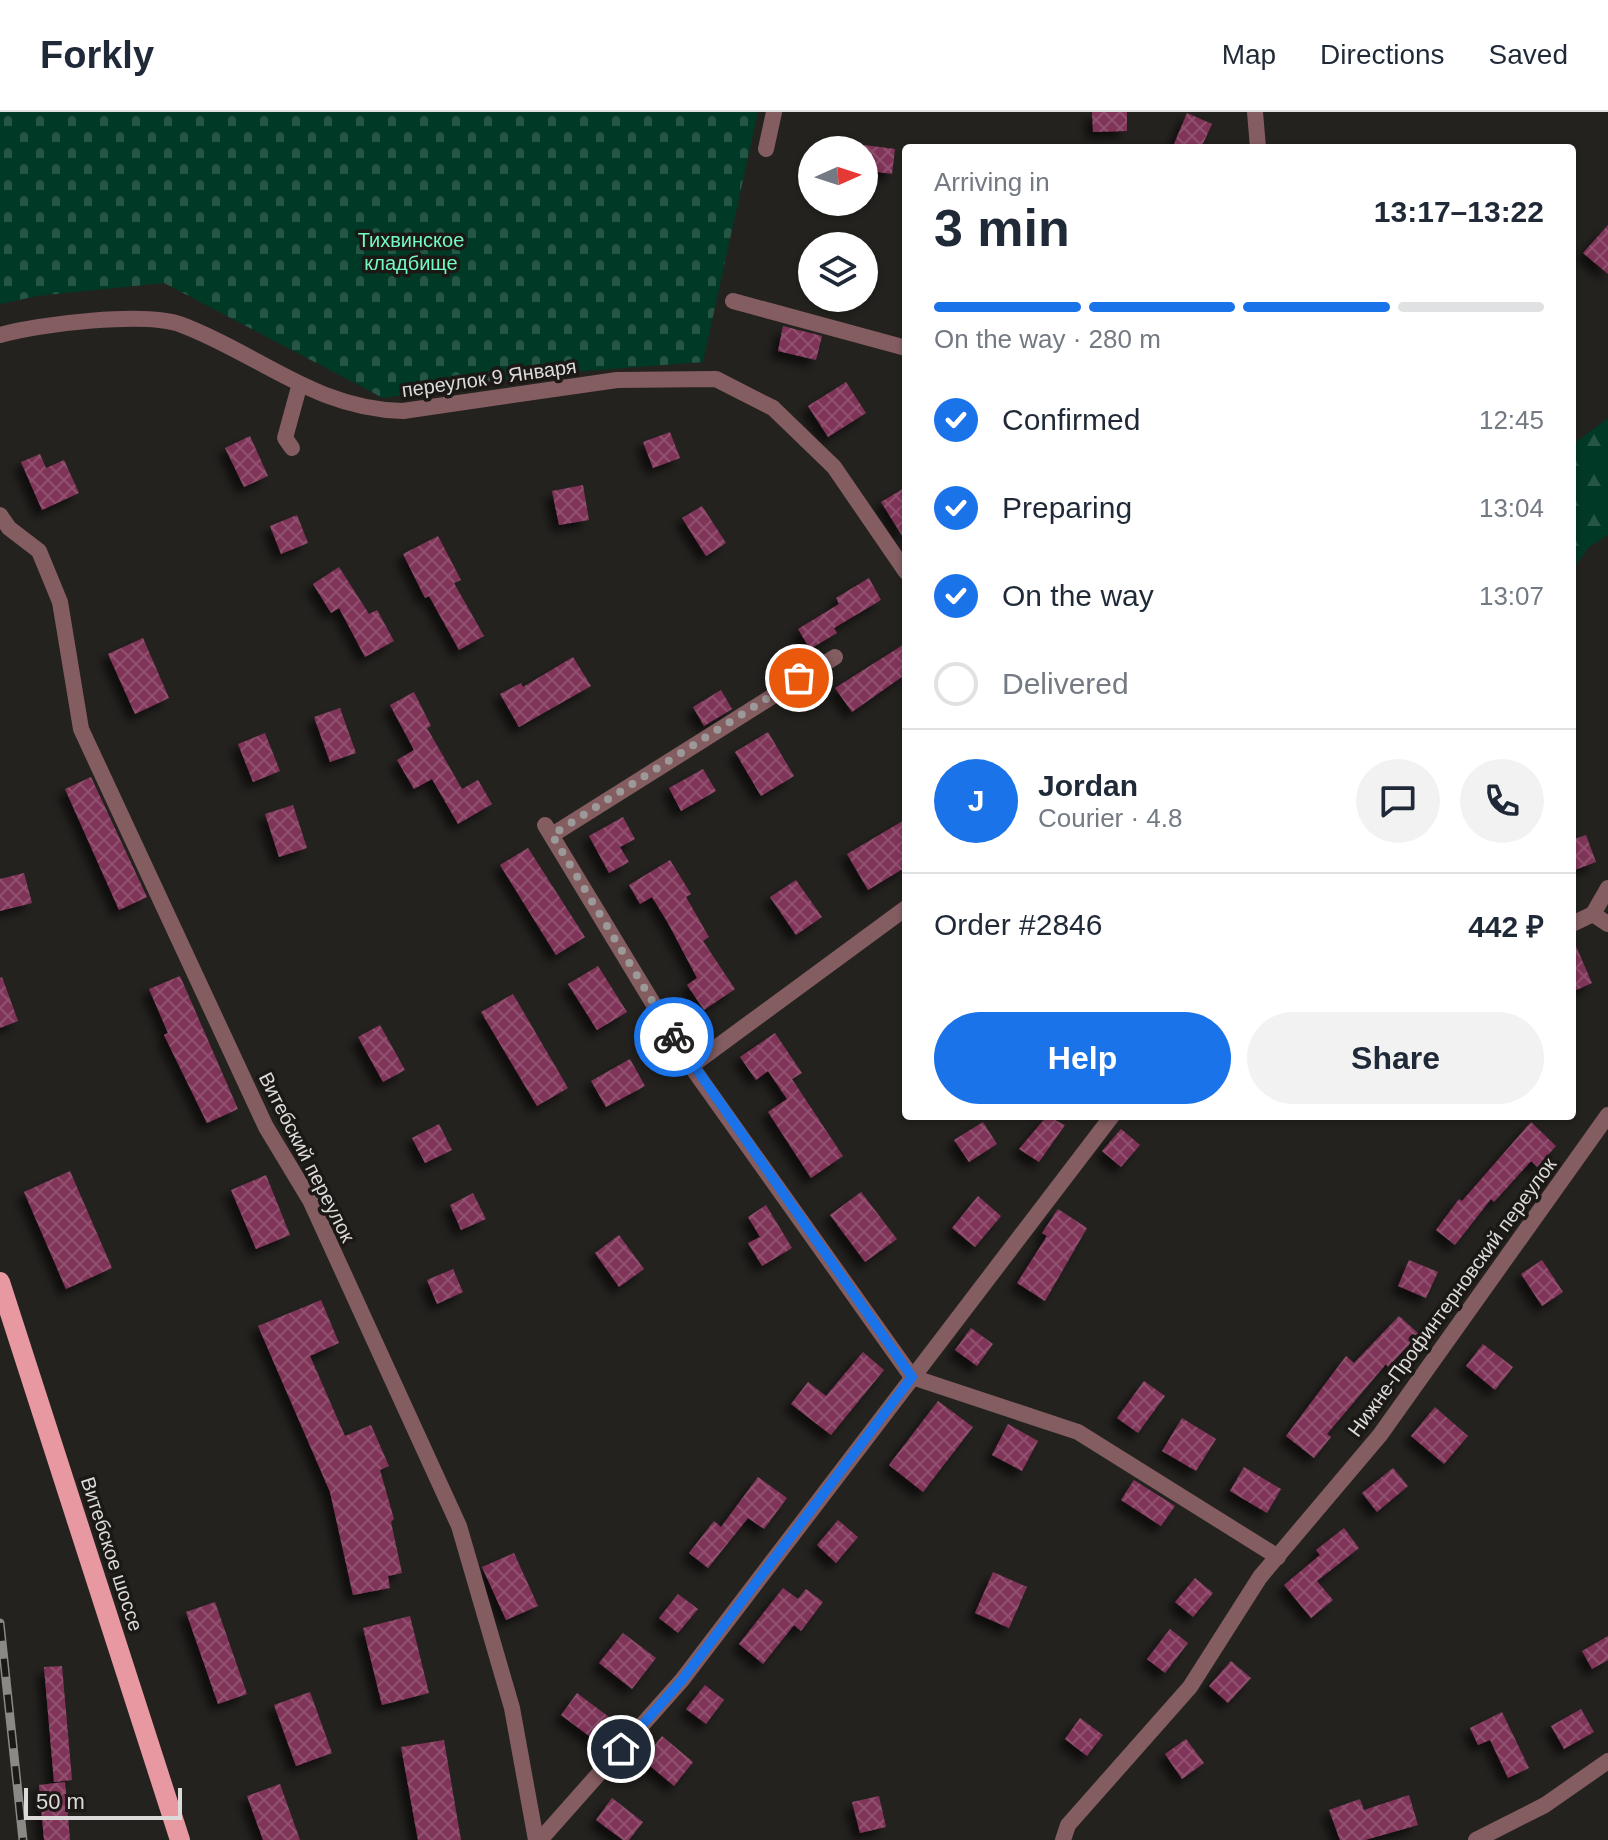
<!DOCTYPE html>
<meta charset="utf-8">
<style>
body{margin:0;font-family:Helvetica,sans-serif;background:#f2f2f3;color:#1f2937;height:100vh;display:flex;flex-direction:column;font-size:30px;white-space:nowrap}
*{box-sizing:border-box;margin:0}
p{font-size:26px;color:#747a83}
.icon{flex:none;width:44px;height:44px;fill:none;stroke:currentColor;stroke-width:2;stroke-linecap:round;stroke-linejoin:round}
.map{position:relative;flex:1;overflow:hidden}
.panel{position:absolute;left:902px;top:32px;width:674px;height:976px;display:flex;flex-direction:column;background:#fff;border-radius:8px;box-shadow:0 2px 6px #0004}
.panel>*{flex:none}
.needle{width:52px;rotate:87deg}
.buttons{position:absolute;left:798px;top:24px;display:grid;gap:16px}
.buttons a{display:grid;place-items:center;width:80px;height:80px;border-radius:50%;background:#fff;box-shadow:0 2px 6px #0004;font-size:40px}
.scale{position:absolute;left:24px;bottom:20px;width:158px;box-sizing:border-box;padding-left:8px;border:4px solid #dcdbd9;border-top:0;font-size:22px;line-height:28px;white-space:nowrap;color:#dcdbd9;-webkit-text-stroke:6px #1b1816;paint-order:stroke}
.pin{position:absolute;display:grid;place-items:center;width:68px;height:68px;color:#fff;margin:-34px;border:4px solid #fff;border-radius:50%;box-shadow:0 2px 8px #0007}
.courier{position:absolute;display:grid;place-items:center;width:80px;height:80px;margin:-40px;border:6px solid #1a73e8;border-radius:50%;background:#fff;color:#222;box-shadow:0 2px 10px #0007}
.headline em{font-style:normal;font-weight:600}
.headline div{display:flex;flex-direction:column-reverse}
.headline{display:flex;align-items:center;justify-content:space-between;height:136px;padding:0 32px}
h1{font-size:52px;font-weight:600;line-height:60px}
.bar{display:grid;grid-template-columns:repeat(4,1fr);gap:12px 8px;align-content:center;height:96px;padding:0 32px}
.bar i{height:10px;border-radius:6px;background:#e0e1e3}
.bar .current{background:#1a73e8}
.bar p{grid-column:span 4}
.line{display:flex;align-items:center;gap:20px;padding:0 32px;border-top:2px solid #e0e1e3}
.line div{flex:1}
.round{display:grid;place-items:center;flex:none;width:84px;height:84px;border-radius:42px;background:#f2f2f3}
ol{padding:0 32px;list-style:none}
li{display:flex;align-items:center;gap:24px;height:88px}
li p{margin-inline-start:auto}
li .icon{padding:8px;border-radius:50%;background:#1a73e8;color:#fff;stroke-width:4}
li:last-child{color:#747a83}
li i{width:44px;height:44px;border:4px solid #e0e1e3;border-radius:50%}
.button{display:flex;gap:16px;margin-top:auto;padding:16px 32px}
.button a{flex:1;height:92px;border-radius:48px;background:#1a73e8;color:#fff;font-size:32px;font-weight:600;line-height:92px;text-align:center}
.button a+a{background:#f2f2f3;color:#1f2937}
header{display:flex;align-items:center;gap:48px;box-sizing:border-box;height:112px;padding:0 40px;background:#fff;border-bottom:2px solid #e0e1e3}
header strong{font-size:38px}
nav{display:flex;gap:44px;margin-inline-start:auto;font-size:28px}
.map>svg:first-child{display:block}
</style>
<header>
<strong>Forkly</strong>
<nav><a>Map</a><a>Directions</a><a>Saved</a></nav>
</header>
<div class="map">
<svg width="1608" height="1728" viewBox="0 0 1608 1728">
<defs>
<pattern id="forest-firs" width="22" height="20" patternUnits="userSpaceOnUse" patternTransform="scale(2)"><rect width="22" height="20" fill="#003925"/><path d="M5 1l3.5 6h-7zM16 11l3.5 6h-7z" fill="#255544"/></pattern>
<pattern id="cemetery-stones" width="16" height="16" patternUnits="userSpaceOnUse" patternTransform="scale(2)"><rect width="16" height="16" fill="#003925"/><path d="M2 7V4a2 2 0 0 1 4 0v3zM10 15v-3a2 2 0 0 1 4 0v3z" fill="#255544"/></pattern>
<pattern id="building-cross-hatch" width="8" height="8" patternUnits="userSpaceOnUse" patternTransform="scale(2)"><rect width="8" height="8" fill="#803458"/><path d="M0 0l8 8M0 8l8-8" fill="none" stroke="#91516f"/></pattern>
<filter id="shadow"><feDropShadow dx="-7" dy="7" stdDeviation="4" flood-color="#0009"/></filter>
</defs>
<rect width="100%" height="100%" fill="#24221f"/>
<polygon fill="url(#forest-firs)" points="1608,306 1608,423 1589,435 1572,458 1572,333"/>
<polygon fill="url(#cemetery-stones)" points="0,0 758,0 703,250 547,262 383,286 164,171 37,184 0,192"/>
<g fill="url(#building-cross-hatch)" filter="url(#shadow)">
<polygon points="1092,0 1127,0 1127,19 1093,20"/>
<polygon points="1187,1 1212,12 1201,36 1174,32"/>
<polygon points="864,33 895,37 892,62 864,58"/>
<polygon points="1608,113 1608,162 1583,141"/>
<polygon points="783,214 822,224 816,248 778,239"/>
<polygon points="846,270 866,301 828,325 808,294"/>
<polygon points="670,320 680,346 653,356 643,330"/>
<polygon points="250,324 268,364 244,375 225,336"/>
<polygon points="40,342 46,356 64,348 79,381 42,398 21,350"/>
<polygon points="583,373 589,408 559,413 552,379"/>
<polygon points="906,375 906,430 881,390"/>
<polygon points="702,394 726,431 706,444 682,406"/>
<polygon points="297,403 308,431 281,442 270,414"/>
<polygon points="438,424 461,468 454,471 484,524 459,538 429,484 425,486 403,442"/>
<polygon points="339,455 369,502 377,498 394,529 365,545 339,496 331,501 313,472"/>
<polygon points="869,466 881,488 834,516 837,521 810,537 798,517 839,492 836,486"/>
<polygon points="143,526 169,586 135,602 108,542"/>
<polygon points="906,531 906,562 852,600 835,576"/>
<polygon points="573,545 591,574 519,615 500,582 521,571 523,575"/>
<polygon points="721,578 732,597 704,614 693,595"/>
<polygon points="414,580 431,614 427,616 462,677 478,668 492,692 458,712 432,667 414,677 397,648 414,638 390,593"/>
<polygon points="340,596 356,641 330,650 314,605"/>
<polygon points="768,620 794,664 761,684 735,640"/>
<polygon points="265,621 280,659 253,670 238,632"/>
<polygon points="703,657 716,679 681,699 669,676"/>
<polygon points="91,665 147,785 119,798 65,677"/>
<polygon points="293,693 307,736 279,745 265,702"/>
<polygon points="623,705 635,727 620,735 629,750 609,761 589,724"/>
<polygon points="906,707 906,755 868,778 847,742"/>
<polygon points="1586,723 1596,750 1572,759 1572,728"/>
<polygon points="528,736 585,825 556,843 500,753"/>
<polygon points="670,748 691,782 686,785 709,825 703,829 735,877 704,898 687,873 697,866 668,811 652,785 640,792 629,773"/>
<polygon points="24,761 32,791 0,799 0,767"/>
<polygon points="796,768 822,805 796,823 770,785"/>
<polygon points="1572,825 1592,871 1572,880"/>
<polygon points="598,854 627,900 597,918 568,872"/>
<polygon points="180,864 238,997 207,1011 164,923 168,921 149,877"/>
<polygon points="2,865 18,909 0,916 0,866"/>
<polygon points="513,882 568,976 537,994 481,900"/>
<polygon points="380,913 405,958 383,970 358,925"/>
<polygon points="775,921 802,961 792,967 843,1044 811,1066 768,1000 787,987 768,959 756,968 740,945"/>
<polygon points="630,947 645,974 606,995 591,969"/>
<polygon points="1047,1004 1065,1013 1039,1050 1019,1037"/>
<polygon points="983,1010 997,1032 969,1050 954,1028"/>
<polygon points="1531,1010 1556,1034 1537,1055 1531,1049 1494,1090 1491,1087 1455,1133 1436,1118 1459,1087 1462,1089"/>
<polygon points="439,1012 452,1038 425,1051 412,1026"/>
<polygon points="1121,1017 1140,1033 1121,1055 1102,1039"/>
<polygon points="70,1059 112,1156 66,1177 24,1080"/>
<polygon points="266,1063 290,1123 256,1137 231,1078"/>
<polygon points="861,1080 897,1127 865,1150 830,1103"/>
<polygon points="473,1081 486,1107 461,1118 450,1093"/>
<polygon points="978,1084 1001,1104 975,1135 952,1116"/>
<polygon points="766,1093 792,1136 762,1154 748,1131 760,1125 748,1105"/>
<polygon points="1058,1097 1087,1116 1045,1189 1017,1171 1047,1124 1042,1121"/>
<polygon points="619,1123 644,1157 619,1175 595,1141"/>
<polygon points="1409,1148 1438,1160 1426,1186 1398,1174"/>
<polygon points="1542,1148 1563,1180 1542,1194 1521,1162"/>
<polygon points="453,1157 463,1180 437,1192 427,1168"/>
<polygon points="321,1188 339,1231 310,1244 345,1324 371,1313 389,1354 380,1358 394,1407 391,1410 402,1461 388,1464 390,1476 353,1483 330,1380 258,1214"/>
<polygon points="1399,1204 1419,1222 1388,1255 1386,1252 1327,1322 1331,1325 1314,1346 1286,1324 1346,1244 1354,1251"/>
<polygon points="971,1216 993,1232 977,1254 955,1238"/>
<polygon points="1483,1232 1513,1255 1495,1278 1466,1254"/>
<polygon points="863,1240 884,1258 831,1323 791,1292 808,1270 826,1284"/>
<polygon points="1144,1269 1165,1284 1138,1321 1117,1306"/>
<polygon points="938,1289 973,1315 923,1380 889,1353"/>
<polygon points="1435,1295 1468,1324 1444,1352 1411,1324"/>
<polygon points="1182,1306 1216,1327 1196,1359 1162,1339"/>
<polygon points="1008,1312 1038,1329 1022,1359 992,1343"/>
<polygon points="1244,1355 1281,1377 1267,1401 1230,1379"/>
<polygon points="1393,1356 1408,1374 1377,1400 1362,1381"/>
<polygon points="758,1365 787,1386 764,1417 748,1406 708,1456 689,1441 714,1409 721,1415"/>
<polygon points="1134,1368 1175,1394 1161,1414 1121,1388"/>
<polygon points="838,1408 858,1425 836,1451 817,1433"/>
<polygon points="1344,1416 1359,1436 1317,1469 1333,1488 1311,1506 1284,1473 1320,1443 1316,1438"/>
<polygon points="514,1441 538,1494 506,1508 482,1455"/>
<polygon points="993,1460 1027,1475 1009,1516 975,1501"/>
<polygon points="1195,1466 1213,1481 1193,1505 1175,1490"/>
<polygon points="783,1476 798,1487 806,1477 823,1490 801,1519 794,1513 763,1552 739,1532"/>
<polygon points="678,1482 698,1497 678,1521 659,1506"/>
<polygon points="215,1490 247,1582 218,1592 186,1500"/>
<polygon points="410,1504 429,1581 382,1593 363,1516"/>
<polygon points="1170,1517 1188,1531 1165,1561 1147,1547"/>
<polygon points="623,1521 656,1546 632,1577 599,1551"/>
<polygon points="1608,1524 1608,1548 1592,1557 1582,1539"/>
<polygon points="1231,1549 1251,1566 1228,1591 1209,1574"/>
<polygon points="62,1554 72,1668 54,1670 44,1555"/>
<polygon points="705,1573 724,1588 706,1612 686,1597"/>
<polygon points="310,1580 332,1641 296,1654 274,1593"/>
<polygon points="577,1581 617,1611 601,1633 561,1603"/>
<polygon points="1581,1597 1594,1620 1564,1637 1551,1614"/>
<polygon points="1502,1600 1529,1656 1508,1666 1490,1628 1478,1633 1470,1616"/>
<polygon points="1080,1606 1103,1623 1087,1644 1065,1627"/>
<polygon points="662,1624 693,1650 674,1674 643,1648"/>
<polygon points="1186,1627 1204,1651 1182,1667 1165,1642"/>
<polygon points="444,1628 461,1728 418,1728 401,1635"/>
<polygon points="65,1670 70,1728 44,1728 39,1673"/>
<polygon points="280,1672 300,1728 263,1728 247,1684"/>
<polygon points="1409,1683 1418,1713 1365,1728 1340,1728 1329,1698 1360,1687 1364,1698"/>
<polygon points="879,1684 886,1715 860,1721 852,1690"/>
<polygon points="612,1686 643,1710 629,1728 623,1728 596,1708"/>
</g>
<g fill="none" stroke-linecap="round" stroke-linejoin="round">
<g stroke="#845d61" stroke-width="16">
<polyline points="1255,0 1258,36"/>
<polyline points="766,37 774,0"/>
<polyline points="733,189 906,236"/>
<path d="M0,223c37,-11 147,-24 182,-10 77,29 133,84 221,86l214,-31 99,-1 57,29 61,59 72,105"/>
<polyline points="292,336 285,326 299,275"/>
<polyline points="0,403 9,416 39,439 60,490 81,617 266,1015 310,1088 459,1414 512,1596 536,1728"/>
<polyline points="545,713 691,954 912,1265 1078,1320 1278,1445"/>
<polyline points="552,723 835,545"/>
<polyline points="1593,802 1608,812"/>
<polyline points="1572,812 1593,802 1608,776"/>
<polyline points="691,954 906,796"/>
<polyline points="540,1728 682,1568 1112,1004"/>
<polyline points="1063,1728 1068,1713 1190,1575 1260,1465 1380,1323 1608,1003"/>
<polyline points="1476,1728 1545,1693 1608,1649"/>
</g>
<polyline stroke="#e898a0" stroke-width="20" points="0,1170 180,1728"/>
<defs>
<polyline id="rail" points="0,1511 23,1728"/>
</defs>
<use href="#rail" stroke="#8a8986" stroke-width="9"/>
<use href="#rail" stroke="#1b1816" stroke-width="6" stroke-dasharray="18" stroke-linecap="butt"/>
</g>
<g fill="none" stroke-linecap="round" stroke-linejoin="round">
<polyline stroke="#9c9a98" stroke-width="8" stroke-dasharray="0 14.4" points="674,925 552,723 799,566"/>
<polyline stroke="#1a73e8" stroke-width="10" points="621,1637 682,1568 912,1265 674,925"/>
</g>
<g text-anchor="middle" stroke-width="7" stroke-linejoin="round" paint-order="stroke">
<g font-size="20" fill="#74fac1" stroke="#1b1816">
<text x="411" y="135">Тихвинское<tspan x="411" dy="23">кладбище</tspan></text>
</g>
<g font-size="20" fill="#dcdbd9" stroke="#1b1816">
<text transform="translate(489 266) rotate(-8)" y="7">переулок 9 Января</text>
<text transform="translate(307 1045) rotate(63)" y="7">Витебский переулок</text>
<text transform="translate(1452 1185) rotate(-54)" y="7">Нижне-Профинтерновский переулок</text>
<text transform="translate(112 1442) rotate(72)" y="7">Витебское шоссе</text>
</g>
</g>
</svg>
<div class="buttons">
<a><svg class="needle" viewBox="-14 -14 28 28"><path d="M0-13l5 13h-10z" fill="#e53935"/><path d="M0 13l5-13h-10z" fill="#747a83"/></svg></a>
<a><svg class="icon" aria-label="layers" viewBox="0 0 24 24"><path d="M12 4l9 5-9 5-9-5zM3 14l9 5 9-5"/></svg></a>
</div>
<div class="scale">50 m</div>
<div class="pin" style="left:799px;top:566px;background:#ea580c"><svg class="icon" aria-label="bag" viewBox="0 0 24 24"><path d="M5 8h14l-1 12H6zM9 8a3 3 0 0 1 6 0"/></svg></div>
<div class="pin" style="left:621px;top:1637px;background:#1f2937"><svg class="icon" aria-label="home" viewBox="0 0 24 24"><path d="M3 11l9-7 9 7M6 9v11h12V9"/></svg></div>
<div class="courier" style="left:674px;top:925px"><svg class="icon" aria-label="bike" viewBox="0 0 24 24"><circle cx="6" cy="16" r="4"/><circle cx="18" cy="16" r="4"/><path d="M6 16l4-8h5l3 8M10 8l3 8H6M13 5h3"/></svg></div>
<section class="panel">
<div class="headline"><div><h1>3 min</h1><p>Arriving in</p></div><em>13:17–13:22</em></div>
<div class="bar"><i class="current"></i><i class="current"></i><i class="current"></i><i></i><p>On the way · 280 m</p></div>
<ol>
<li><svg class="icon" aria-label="check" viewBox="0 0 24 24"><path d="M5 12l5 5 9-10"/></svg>Confirmed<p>12:45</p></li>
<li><svg class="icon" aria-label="check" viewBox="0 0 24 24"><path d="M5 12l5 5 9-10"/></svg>Preparing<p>13:04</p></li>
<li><svg class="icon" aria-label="check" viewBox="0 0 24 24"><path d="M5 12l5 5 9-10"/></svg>On the way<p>13:07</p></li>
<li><i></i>Delivered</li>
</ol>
<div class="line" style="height:144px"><b class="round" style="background:#1a73e8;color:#fff">J</b><div><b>Jordan</b><p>Courier · 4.8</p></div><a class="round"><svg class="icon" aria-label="chat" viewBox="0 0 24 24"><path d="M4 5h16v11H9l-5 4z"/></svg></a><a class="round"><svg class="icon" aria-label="phone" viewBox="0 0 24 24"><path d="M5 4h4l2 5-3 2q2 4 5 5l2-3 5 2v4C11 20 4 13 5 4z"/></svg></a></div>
<div class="line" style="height:104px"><div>Order #2846</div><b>442 ₽</b></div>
<div class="button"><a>Help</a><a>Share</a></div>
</section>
</div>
